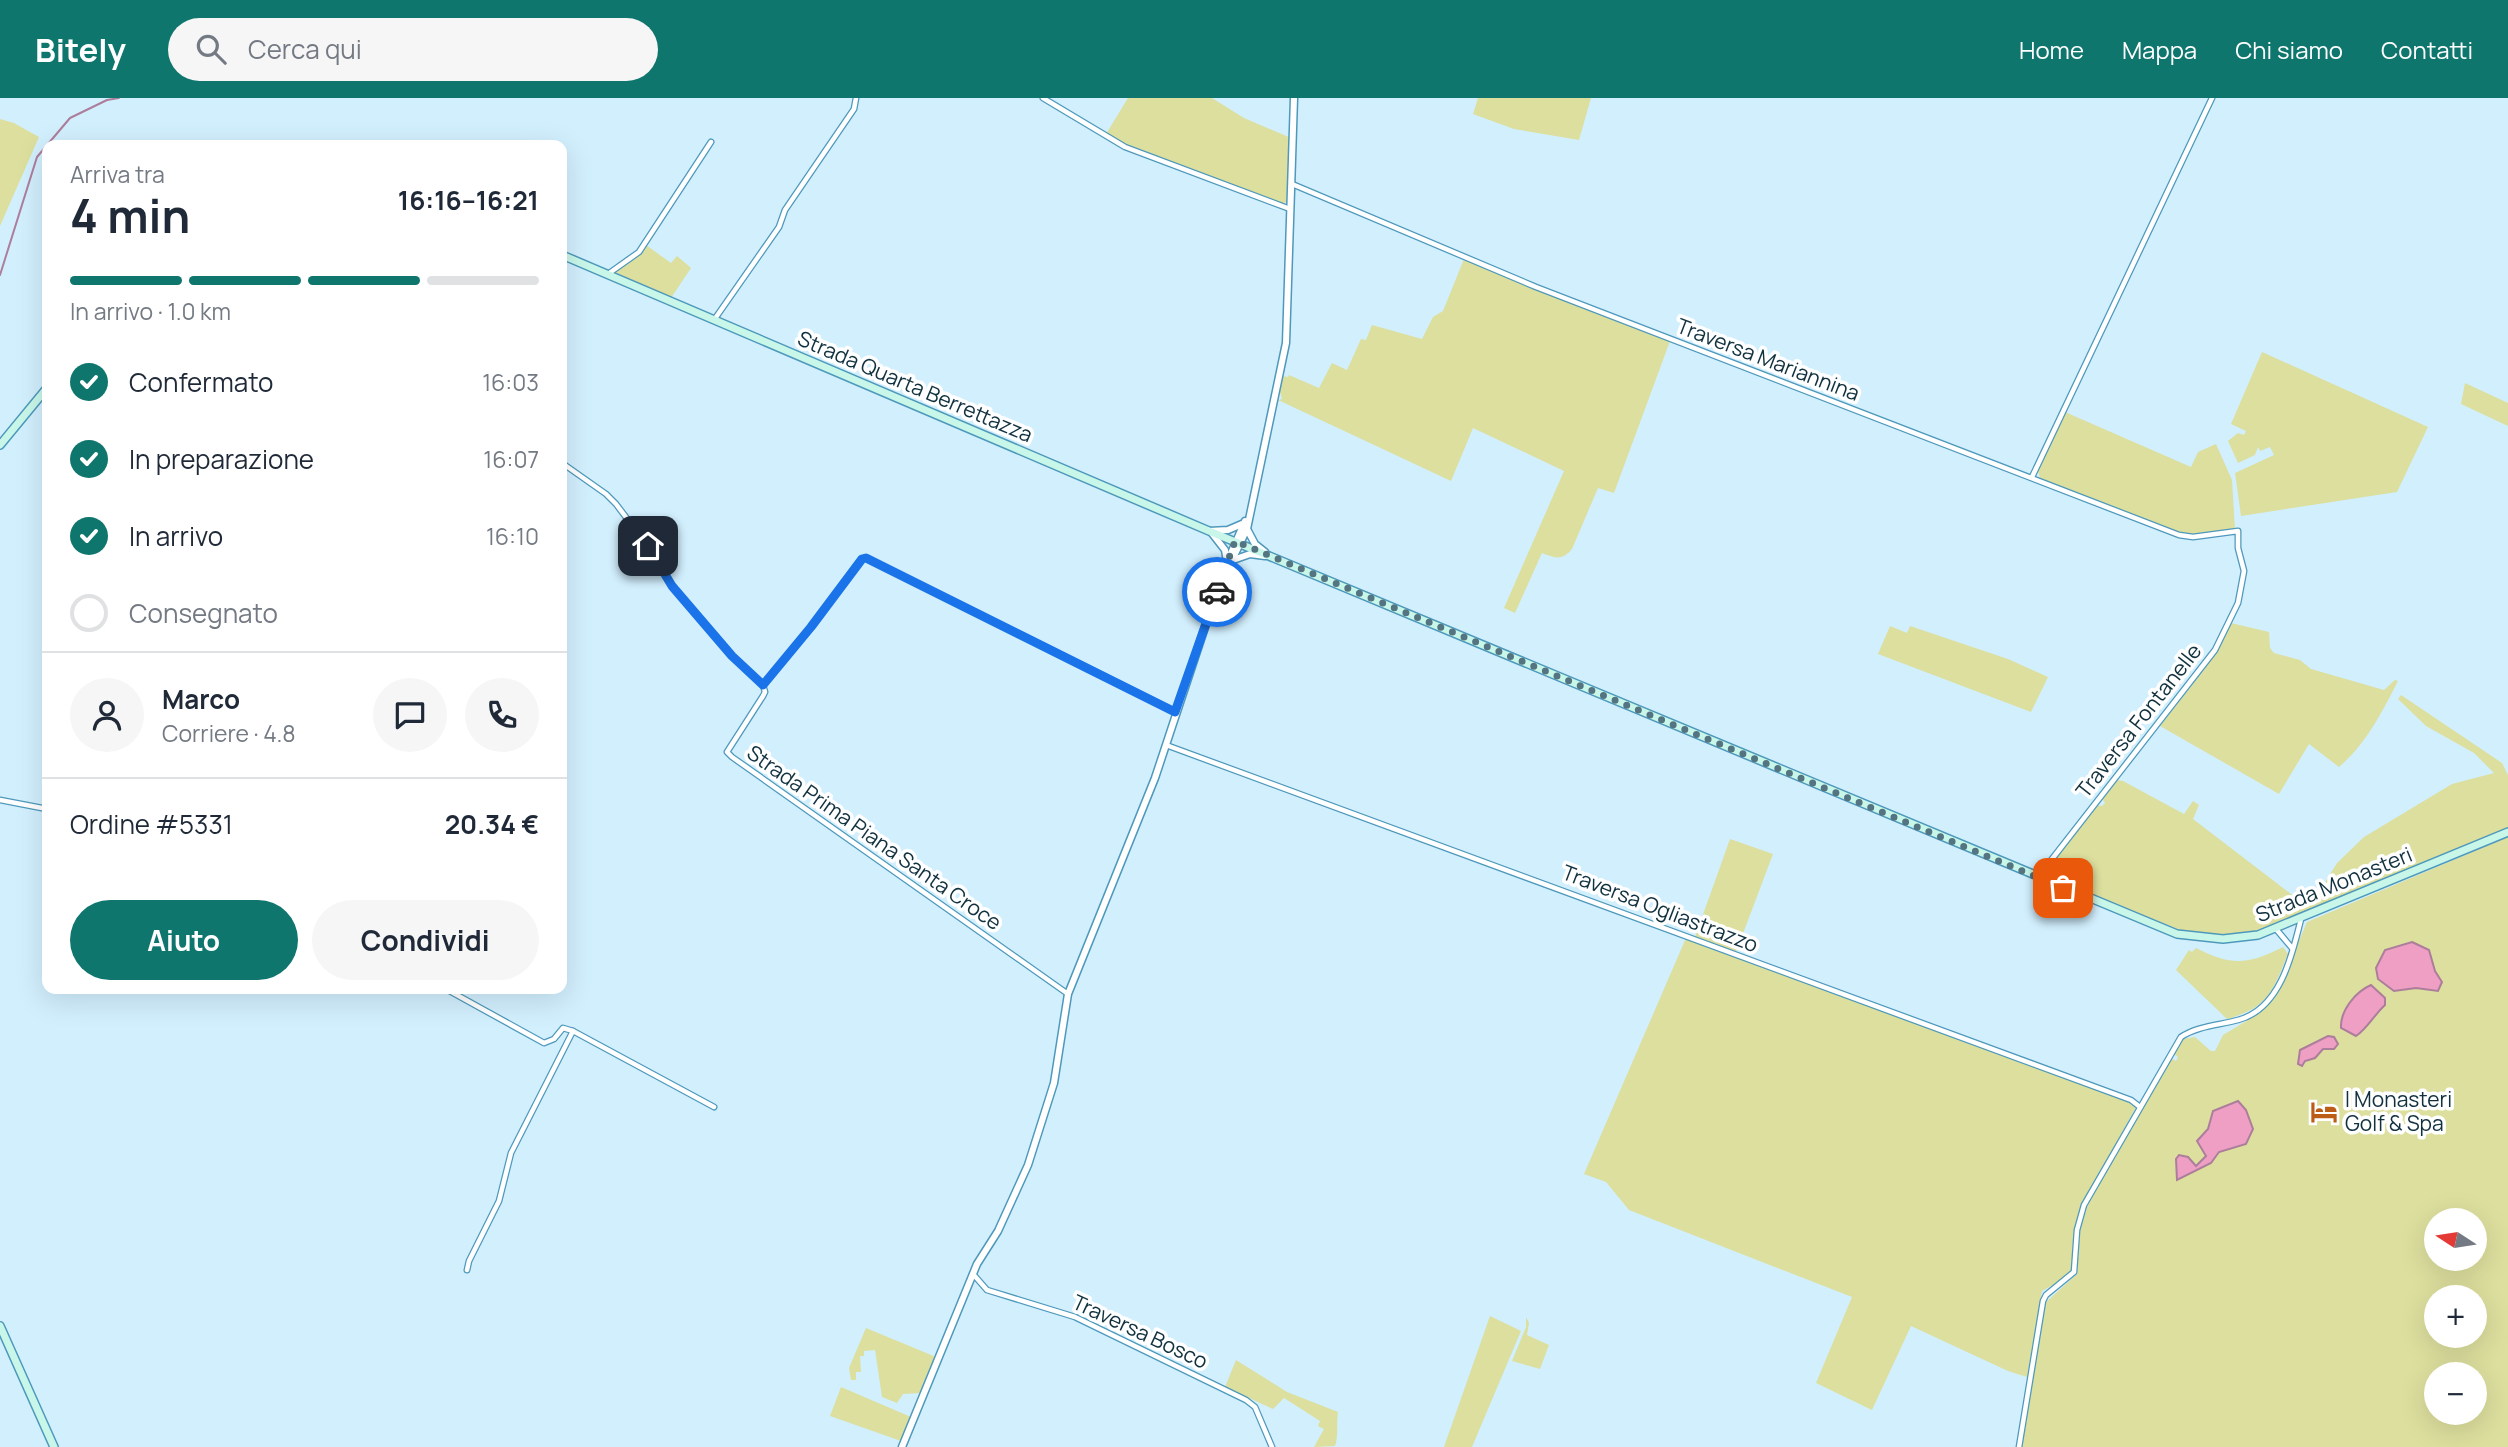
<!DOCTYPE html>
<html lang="it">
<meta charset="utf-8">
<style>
body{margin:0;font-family:Manrope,sans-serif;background:#f6f6f7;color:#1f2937;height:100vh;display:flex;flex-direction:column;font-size:26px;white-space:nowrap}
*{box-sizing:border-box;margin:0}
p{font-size:23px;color:#747a83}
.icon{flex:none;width:38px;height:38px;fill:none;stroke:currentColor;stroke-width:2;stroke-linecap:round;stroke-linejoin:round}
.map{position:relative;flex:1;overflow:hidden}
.details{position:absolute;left:42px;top:42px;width:525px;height:854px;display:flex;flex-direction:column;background:#fff;border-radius:14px;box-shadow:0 7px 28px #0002}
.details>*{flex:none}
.needle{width:46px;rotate:282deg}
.tools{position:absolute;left:2424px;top:1110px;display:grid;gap:14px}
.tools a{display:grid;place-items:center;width:63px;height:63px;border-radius:50%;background:#fff;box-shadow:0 7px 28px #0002;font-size:35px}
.pin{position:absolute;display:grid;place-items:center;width:60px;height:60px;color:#fff;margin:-30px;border-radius:14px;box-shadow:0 4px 10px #0006}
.courier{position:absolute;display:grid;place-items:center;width:70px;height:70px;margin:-35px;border:5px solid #1a73e8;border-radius:50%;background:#fff;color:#222;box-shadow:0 2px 9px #0007}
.head em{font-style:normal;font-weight:700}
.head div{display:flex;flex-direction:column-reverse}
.head{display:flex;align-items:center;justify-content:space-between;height:119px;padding:0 28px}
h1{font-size:46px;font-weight:700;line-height:52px}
.bar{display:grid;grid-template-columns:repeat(4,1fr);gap:10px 7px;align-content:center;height:84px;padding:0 28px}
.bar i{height:9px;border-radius:5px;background:#e0e1e3}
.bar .on{background:#0f766e}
.bar p{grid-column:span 4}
.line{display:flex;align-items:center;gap:18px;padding:0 28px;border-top:2px solid #e0e1e3}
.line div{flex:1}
.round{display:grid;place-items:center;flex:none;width:74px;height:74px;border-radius:37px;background:#f6f6f7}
ol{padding:0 28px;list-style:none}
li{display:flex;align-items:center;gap:21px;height:77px}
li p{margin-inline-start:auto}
li .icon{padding:7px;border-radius:50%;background:#0f766e;color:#fff;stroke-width:4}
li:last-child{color:#747a83}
li i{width:38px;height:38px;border:4px solid #e0e1e3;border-radius:50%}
.action{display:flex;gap:14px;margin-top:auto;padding:14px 28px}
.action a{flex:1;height:80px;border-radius:42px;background:#0f766e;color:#fff;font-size:28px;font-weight:700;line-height:80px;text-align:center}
.action a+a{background:#f6f6f7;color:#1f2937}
header{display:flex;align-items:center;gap:42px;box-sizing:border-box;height:98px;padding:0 35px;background:#0f766e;color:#fff}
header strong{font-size:33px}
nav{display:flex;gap:38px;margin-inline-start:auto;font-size:24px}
.search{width:490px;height:63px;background:#f6f6f7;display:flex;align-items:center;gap:18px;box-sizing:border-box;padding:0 24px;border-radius:38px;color:#747a83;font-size:26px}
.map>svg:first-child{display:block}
</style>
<header>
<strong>Bitely</strong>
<div class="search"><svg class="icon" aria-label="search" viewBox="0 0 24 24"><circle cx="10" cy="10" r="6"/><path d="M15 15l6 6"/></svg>Cerca qui</div>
<nav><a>Home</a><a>Mappa</a><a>Chi siamo</a><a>Contatti</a></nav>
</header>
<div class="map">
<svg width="2508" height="1349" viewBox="0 0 2508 1349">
<rect width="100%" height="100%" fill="#d2effe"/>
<g fill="#dcdf9d" fill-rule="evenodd">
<polygon points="1128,0 1212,0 1244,20 1291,40 1289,102 1282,107 1124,46 1106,36"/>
<polygon points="1478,0 1591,0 1579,42 1514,31 1473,16"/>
<polygon points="0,21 14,25 39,39 0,128"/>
<polygon points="646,147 671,165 677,158 691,170 671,200 615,175 616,171 635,161"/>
<path d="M1464,161l206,82 -56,152 -16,-5 -26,61c-10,12 -17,9 -30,4l-27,60 -11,-5 60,-137 -91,-43 -22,53 -173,-81 4,-1 -2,-7 3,-16 5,1 1,-2 30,13 13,-25 15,7 14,-31 5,1 6,-15 50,14 11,-22 10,-6z"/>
<polygon points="2262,254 2428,329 2397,394 2241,418 2235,375 2274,357 2270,349 2260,353 2258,349 2255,357 2238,365 2228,343 2238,335 2244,337 2246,333 2231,326"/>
<polygon points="2465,285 2508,305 2508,328 2461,306"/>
<polygon points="2065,314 2191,369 2198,354 2216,346 2232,382 2235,431 2190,437 2180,435 2040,380 2038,373"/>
<path d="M2231,525l38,9 1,16 4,5 26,7 11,9 73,21 11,-10 3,1c-16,31 -31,62 -59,86l-30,-23 -30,50 -119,-68 46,-59z"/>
<polygon points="1890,528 1907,535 1910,528 2008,561 2048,579 2031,614 1878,556"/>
<polygon points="2401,597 2502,665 2508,677 2508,730 2304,816 2249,835 2223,837 2185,834 2044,777 2097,707 2102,708 2105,705 2102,700 2117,682 2123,683 2184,716 2193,703 2199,707 2193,721 2304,806 2321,791 2337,765 2364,739 2452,686 2494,675 2474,655 2426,628 2398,601"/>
<path d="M2508,739v610h-486l24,-145 31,-28 3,-43 8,-27 83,-146 5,3 2,-4 -4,-3 9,-15 12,-2 16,14h4l8,-16 35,-21 16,-15 33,-77zM2436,1122h38v38h-38zM2436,1199h38v38h-38zM2436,1276h38v38h-38z"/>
<polygon points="1730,741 1773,756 1736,854 1695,839"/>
<polygon points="1686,840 2129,1003 2136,1009 2081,1110 2075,1131 2071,1173 2066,1180 2042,1193 2027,1279 2008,1273 1911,1228 1872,1312 1816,1285 1852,1199 1629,1112 1606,1084 1584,1076"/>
<path d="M2283,849l5,7c-15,37 -20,54 -61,65l-51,-49 13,-20 3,2 4,-4c35,18 52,17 87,-1z"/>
<polygon points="1490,1218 1521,1233 1472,1349 1444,1349"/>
<polygon points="1526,1219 1529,1225 1527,1237 1549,1247 1540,1271 1512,1263 1526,1229"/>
<polygon points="866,1230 936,1259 921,1295 903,1296 897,1305 882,1299 875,1252 864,1253 864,1258 860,1258 861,1274 856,1274 856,1282 851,1282 849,1270"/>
<path d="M1236,1262l51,32 51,20c-2,13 1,22 -3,34l-21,1 10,-18 -6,-3 2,-5 -36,-23 -11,11 -48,-22z"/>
<polygon points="841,1289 911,1319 901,1343 830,1318"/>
</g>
<g fill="#ef9fc4" stroke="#ac7e9c" stroke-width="2">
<polygon points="2412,844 2429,852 2435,873 2442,884 2438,893 2416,890 2394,893 2378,881 2376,870 2385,852"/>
<path d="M2371,887l14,13v7c-11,10 -18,24 -29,31l-15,-8c-1,-17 14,-36 30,-43z"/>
<polygon points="2328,938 2334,939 2338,946 2334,951 2323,951 2315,960 2305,963 2302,968 2298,966 2300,952"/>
<polygon points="2238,1003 2246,1012 2253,1031 2246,1046 2219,1054 2211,1065 2177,1082 2176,1061 2179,1057 2188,1059 2196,1068 2206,1058 2197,1043 2208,1031 2213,1013"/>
</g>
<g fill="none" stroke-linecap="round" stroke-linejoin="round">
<polyline stroke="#ac7e9c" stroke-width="2" points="0,177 37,59 70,20 107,2 119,0"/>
<defs>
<g id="minor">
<polyline points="1043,0 1125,49 1290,111"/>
<polyline points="1292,86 1536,189 2179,437 2193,439 2238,433 2238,450 2244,473 2238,505 2215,552 2038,779"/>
<polyline points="608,176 639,154 711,44"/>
<polyline points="714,222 779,129 785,112 854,11 856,0"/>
<polyline points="562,365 606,396 616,406 659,463 672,488 732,558 763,587 765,594 763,598 727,654 732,659 1068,896"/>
<polyline points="2032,379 2212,0"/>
<polyline points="763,587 811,529 861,461 866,460 1175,614"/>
<polyline points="1166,647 2131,1002 2140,1009"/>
<polyline points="0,702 47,711"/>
<polyline points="2276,831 2292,850"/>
<polyline points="446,891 544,945 554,941 563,930 573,933 714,1009"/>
<polyline points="467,1172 469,1163 499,1103 511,1055 573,933"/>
<polyline points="973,1176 987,1192 1075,1219 1246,1302 1255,1309 1272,1349"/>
<path d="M2019,1349l24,-146 3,-6 28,-23 3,-42 7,-25 97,-168c16,-11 39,-12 57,-17 42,-11 54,-64 63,-101"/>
</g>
<g id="tertiary">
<polyline points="1247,431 1255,446 1265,454"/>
<polyline points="1209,433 1228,432 1242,426"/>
<polyline points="1211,434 1225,452 1227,464"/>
<polyline points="1233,462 1250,456 1265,458"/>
<polyline points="1226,467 1245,423"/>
<polyline points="902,1349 977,1166 998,1133 1028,1067 1054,985 1068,896 1155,680 1217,493 1247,431 1286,245 1294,0"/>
</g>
<g id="secondary">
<polyline points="562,157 1209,433 2177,836 2223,841 2258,837 2508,734"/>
<polyline points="0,347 47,290"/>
<polyline points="0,1228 54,1349"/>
</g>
</defs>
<use href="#minor" stroke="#4e99bb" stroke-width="7"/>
<use href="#tertiary" stroke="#4e99bb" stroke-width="9"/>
<use href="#secondary" stroke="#4e99bb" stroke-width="10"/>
<use href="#minor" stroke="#fff" stroke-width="4.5"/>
<use href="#tertiary" stroke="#fff" stroke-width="6"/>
<use href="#secondary" stroke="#c8f7ea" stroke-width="7"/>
</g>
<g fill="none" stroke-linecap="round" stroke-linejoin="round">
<polyline stroke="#557482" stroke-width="7" stroke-dasharray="0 12.6" points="1217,494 1235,443 2063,790"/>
<polyline stroke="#1a73e8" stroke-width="9" points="648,448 672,488 732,558 763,587 811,529 862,461 866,460 1175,614 1217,494"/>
</g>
<defs>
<symbol id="hotel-bare" viewBox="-9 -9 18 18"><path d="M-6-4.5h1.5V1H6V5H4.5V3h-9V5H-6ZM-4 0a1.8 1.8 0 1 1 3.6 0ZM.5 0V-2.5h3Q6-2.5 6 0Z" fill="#bc5d17" stroke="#fff" stroke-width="2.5" paint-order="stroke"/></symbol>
</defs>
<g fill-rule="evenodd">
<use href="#hotel-bare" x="2305" y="995" width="38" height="38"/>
</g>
<g text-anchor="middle" stroke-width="7" stroke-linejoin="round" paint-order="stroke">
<g font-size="21" fill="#11313f" stroke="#fff">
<text transform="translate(1768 262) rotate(21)" y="7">Traversa Mariannina</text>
<text transform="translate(915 289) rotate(23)" y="7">Strada Quarta Berrettazza</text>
<text transform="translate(2139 623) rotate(-52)" y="7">Traversa Fontanelle</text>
<text transform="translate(874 740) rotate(35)" y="7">Strada Prima Piana Santa Croce</text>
<text transform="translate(2334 787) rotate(-22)" y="7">Strada Monasteri</text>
<text transform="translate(1660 811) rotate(21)" y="7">Traversa Ogliastrazzo</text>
<text transform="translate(1140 1234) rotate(25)" y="7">Traversa Bosco</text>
</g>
<g font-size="21" fill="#11313f" stroke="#fff" text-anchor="start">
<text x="2345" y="1009">I Monasteri<tspan x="2345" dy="24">Golf &amp; Spa</tspan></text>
</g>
</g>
</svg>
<div class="tools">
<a><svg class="needle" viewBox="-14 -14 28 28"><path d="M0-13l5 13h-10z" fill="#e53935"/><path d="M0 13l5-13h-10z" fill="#747a83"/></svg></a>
<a>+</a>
<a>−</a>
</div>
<div class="pin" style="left:2063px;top:790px;background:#ea580c"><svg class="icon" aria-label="bag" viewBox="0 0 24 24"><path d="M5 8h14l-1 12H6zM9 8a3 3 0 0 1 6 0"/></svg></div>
<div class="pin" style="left:648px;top:448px;background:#1f2937"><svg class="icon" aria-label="home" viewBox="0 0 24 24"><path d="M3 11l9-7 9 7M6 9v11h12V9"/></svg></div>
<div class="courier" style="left:1217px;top:494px"><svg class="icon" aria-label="car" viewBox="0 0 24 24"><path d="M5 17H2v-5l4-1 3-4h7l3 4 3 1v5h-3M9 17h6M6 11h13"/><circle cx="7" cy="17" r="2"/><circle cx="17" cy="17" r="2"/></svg></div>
<section class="details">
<div class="head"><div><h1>4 min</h1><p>Arriva tra</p></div><em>16:16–16:21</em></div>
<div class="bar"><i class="on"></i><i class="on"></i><i class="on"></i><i></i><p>In arrivo · 1.0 km</p></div>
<ol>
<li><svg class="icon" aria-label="check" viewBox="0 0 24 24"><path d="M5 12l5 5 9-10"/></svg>Confermato<p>16:03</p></li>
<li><svg class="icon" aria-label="check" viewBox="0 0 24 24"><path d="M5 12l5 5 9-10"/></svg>In preparazione<p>16:07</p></li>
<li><svg class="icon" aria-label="check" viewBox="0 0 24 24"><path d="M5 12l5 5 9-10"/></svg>In arrivo<p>16:10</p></li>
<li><i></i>Consegnato</li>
</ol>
<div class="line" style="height:126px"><a class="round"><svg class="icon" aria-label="person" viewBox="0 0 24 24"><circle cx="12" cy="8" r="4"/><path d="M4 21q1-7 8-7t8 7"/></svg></a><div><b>Marco</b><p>Corriere · 4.8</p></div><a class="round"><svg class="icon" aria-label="chat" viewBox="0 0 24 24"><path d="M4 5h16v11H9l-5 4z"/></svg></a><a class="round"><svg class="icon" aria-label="phone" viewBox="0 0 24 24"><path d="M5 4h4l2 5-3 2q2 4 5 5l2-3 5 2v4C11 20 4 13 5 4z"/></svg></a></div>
<div class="line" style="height:91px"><div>Ordine #5331</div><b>20.34 €</b></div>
<div class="action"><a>Aiuto</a><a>Condividi</a></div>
</section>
</div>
